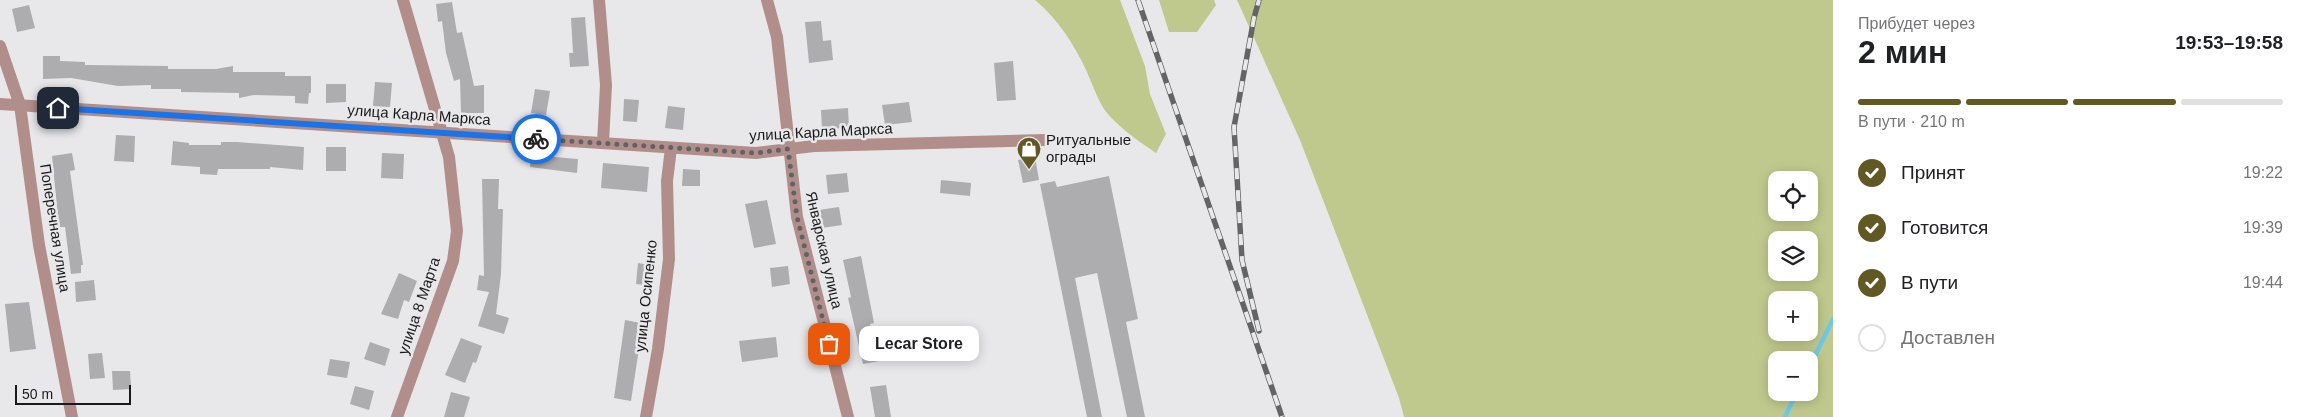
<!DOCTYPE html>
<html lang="ru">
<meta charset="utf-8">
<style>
body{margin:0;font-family:Helvetica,sans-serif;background:#f6f6f6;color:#202124;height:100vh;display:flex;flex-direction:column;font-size:19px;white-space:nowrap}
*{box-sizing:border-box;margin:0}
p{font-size:16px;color:#757577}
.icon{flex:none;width:28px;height:28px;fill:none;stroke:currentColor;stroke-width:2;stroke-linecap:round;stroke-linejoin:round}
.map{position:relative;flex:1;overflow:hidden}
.sheet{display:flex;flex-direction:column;background:#fff;width:475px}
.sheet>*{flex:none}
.buttons{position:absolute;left:1768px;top:171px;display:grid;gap:10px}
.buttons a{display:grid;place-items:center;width:50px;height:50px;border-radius:10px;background:#fff;box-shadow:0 2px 12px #0003;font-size:25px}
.scale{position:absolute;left:15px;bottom:12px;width:116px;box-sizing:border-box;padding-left:5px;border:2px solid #191a1a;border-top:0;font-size:14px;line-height:18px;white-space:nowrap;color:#191a1a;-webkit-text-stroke:4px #e8e8ea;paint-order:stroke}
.pin{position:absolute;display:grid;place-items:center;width:42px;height:42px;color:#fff;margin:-21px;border-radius:10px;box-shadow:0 2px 8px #0006}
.courier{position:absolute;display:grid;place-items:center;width:50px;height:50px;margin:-25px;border:4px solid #1a73e8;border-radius:50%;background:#fff;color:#222;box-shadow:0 1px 6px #0007}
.bubble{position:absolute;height:35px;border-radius:10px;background:#fff;box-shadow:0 2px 12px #0003;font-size:16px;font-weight:600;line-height:35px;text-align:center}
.head em{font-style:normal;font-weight:600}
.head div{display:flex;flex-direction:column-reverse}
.head{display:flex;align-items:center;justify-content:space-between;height:85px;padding:0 25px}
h1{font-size:32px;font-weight:600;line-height:38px}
.bar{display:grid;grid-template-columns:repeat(4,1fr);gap:8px 5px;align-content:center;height:60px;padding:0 25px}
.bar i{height:6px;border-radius:4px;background:#e0e0e0}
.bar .current{background:#625824}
.bar p{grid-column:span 4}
ol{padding:0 25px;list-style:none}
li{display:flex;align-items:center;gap:15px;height:55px}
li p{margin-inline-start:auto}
li .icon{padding:5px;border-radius:50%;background:#625824;color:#fff;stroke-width:4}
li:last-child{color:#757577}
li i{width:28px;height:28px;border:2px solid #e0e0e0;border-radius:50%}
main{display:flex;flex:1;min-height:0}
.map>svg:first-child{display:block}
</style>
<main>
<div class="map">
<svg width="1833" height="417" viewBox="0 0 1833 417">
<rect width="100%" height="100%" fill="#e8e8ea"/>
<g fill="#c0c98d" fill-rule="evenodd">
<path d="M1035,0h85l25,66 5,28 16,40 -10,19c-16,-11 -41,-28 -52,-44 -7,-11 -12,-26 -18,-39 -12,-26 -29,-52 -51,-70z"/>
<polygon points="1159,0 1214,0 1216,5 1197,32 1169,32"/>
<path d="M1237,0h596v417h-429l-5,-19 -99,-258zM1776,180h33v32h-33zM1776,240h33v32h-33zM1776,300h33v32h-33zM1776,360h33v32h-33z"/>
</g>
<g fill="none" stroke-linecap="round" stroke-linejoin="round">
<g stroke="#6ccae9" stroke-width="4.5">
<polyline points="1809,368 1833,319"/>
<polyline points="1785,417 1797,392"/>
</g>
</g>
<g fill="#adacae">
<polygon points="452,2 457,33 462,32 474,86 484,85 484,113 461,113 460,79 454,81 446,53 442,21 438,22 436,4"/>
<polygon points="29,5 35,28 17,32 12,9"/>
<polygon points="585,17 589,66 570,67 569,53 573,53 571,18"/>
<polygon points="821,21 823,41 831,40 833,60 809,63 805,22"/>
<polygon points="43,56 60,56 60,61 85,62 85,65 168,66 168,69 216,69 233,66 233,72 285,72 285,76 311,76 311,93 309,93 308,104 295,103 295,96 254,95 239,98 239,93 181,92 181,89 151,89 151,85 118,86 71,78 43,79"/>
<polygon points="1013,61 1016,100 997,101 994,63"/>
<polygon points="375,82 392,83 390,107 373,106"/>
<polygon points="326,84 346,84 346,102 326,103"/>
<polygon points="535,89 550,91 546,115 531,113"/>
<polygon points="624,99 639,100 637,122 623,121"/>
<polygon points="909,102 912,122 885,125 882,105"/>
<polygon points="668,106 685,108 683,130 665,128"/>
<polygon points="848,108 849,128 822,129 821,110"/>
<polygon points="116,135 135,136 134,162 114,161"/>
<polygon points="173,141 189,143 189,145 221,145 221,142 237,142 304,147 303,170 270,167 270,169 218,169 217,175 200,174 200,167 171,165"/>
<rect x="326" y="147" width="20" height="24"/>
<polygon points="72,153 75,170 70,171 83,265 81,265 81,273 71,274 65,227 59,227 52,156"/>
<polygon points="382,153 404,154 403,179 381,178"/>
<polygon points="531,155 578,159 577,173 530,167"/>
<polygon points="1035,157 1039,180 1023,183 1018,160"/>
<polygon points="603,163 649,167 647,192 601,188"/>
<polygon points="683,169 700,170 700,186 682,186"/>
<polygon points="847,173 849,192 828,194 826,175"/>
<polygon points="1109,176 1138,319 1126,322 1145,417 1127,417 1097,273 1075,278 1102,417 1087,417 1040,184 1055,181 1057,187"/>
<polygon points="482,179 499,179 498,209 503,209 501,274 496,314 509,318 504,334 478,326 489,292 477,290 479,275 484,276"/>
<polygon points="941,180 971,183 970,196 940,193"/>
<polygon points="767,200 776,244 754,248 745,204"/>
<polygon points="839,207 842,225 822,228 819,210"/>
<polygon points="861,256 874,323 870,324 879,361 863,364 848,298 851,297 843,260"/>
<polygon points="638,263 656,266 653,286 636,284"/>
<polygon points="788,266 790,284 772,287 770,268"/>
<polygon points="399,273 417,281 409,302 404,300 398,319 381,314"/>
<polygon points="94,280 96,300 76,302 75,282"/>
<polygon points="29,302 36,349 10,352 5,304"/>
<polygon points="625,320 646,324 640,342 631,401 614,398"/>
<polygon points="776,337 778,357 742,362 739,341"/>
<polygon points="461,338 482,346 476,363 473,362 465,383 445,375"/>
<polygon points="370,342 390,349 385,366 364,359"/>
<polygon points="102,353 105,378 90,379 88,354"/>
<polygon points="330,359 350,362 347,378 327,375"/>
<polygon points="112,371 130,371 131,389 113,390"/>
<polygon points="886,385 891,417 875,417 870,387"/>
<polygon points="355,386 374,391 369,410 350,404"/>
<polygon points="451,392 470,397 464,417 444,417"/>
</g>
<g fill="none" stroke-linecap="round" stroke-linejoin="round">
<g stroke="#b28e8b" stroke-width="12">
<polyline points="599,0 606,85 603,143"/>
<polyline points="767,0 777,37 797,217 848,417"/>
<polyline points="0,46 20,105 39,245 72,417"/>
<polyline points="0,104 756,153 814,146 1045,140"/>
<polyline points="397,417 453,261 457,231 449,157 403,0"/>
<polyline points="646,417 658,349 669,259 667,181 671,148"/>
</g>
<defs>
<g id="rail">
<polyline points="1138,0 1282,417"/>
<polyline points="1259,331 1242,260 1234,127 1254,18 1259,0"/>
</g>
</defs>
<use href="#rail" stroke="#636465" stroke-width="5.5"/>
<use href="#rail" stroke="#e8e8ea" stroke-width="4" stroke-dasharray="11" stroke-linecap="butt"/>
</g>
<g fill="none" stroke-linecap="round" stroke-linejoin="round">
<polyline stroke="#616263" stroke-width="5" stroke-dasharray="0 9" points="536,139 756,153 788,149 797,217 829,344"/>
<polyline stroke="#1a73e8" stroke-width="6" points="58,108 536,139"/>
</g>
<defs>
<symbol id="shop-pin" viewBox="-11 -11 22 30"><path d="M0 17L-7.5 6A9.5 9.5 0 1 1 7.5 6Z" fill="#625824" stroke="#e8e8ea"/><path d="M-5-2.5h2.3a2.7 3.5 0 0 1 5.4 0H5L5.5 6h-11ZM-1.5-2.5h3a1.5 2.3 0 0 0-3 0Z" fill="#fff"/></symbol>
</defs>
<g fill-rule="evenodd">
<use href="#shop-pin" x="1015" y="135" width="28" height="38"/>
</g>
<g text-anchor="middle" stroke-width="5" stroke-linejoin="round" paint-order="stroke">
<g font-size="15" fill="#191a1a" stroke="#e8e8ea">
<text transform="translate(419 115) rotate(4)" y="5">улица Карла Маркса</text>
<text transform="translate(821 132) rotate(-3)" y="5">улица Карла Маркса</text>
<text transform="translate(55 228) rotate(81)" y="5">Поперечная улица</text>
<text transform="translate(824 250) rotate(77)" y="5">Январская улица</text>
<text transform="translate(646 296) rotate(-84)" y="5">улица Осипенко</text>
<text transform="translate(419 306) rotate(-71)" y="5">улица 8 Марта</text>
</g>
<g font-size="15" fill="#191a1a" stroke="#e8e8ea" text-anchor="start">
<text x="1046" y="145">Ритуальные<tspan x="1046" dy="17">ограды</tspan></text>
</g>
</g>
</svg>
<div class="buttons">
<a><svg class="icon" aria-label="locate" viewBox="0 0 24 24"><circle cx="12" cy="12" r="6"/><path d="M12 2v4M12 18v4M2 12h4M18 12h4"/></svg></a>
<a><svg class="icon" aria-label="layers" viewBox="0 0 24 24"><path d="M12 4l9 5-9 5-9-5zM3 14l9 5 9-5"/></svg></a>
<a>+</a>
<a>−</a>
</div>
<div class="scale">50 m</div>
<div class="pin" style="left:829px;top:344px;background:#ea580c"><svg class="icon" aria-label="bag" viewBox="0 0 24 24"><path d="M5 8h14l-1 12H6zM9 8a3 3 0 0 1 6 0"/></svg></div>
<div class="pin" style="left:58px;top:108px;background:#1f2937"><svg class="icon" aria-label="home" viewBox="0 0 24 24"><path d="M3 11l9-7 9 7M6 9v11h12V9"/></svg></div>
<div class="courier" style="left:536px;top:139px"><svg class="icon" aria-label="bike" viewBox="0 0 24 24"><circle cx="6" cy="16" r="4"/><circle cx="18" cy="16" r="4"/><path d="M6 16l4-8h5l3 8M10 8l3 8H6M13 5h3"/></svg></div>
<div class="bubble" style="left:859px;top:326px;width:120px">Lecar Store</div>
</div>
<section class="sheet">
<div class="head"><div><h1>2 мин</h1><p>Прибудет через</p></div><em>19:53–19:58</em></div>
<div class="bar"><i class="current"></i><i class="current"></i><i class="current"></i><i></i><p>В пути · 210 m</p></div>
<ol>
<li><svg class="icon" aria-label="check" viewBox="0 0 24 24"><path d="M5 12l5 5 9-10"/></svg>Принят<p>19:22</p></li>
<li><svg class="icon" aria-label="check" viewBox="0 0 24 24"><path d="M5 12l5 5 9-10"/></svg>Готовится<p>19:39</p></li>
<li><svg class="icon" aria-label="check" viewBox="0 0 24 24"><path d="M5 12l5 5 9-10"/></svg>В пути<p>19:44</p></li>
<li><i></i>Доставлен</li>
</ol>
</section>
</main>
